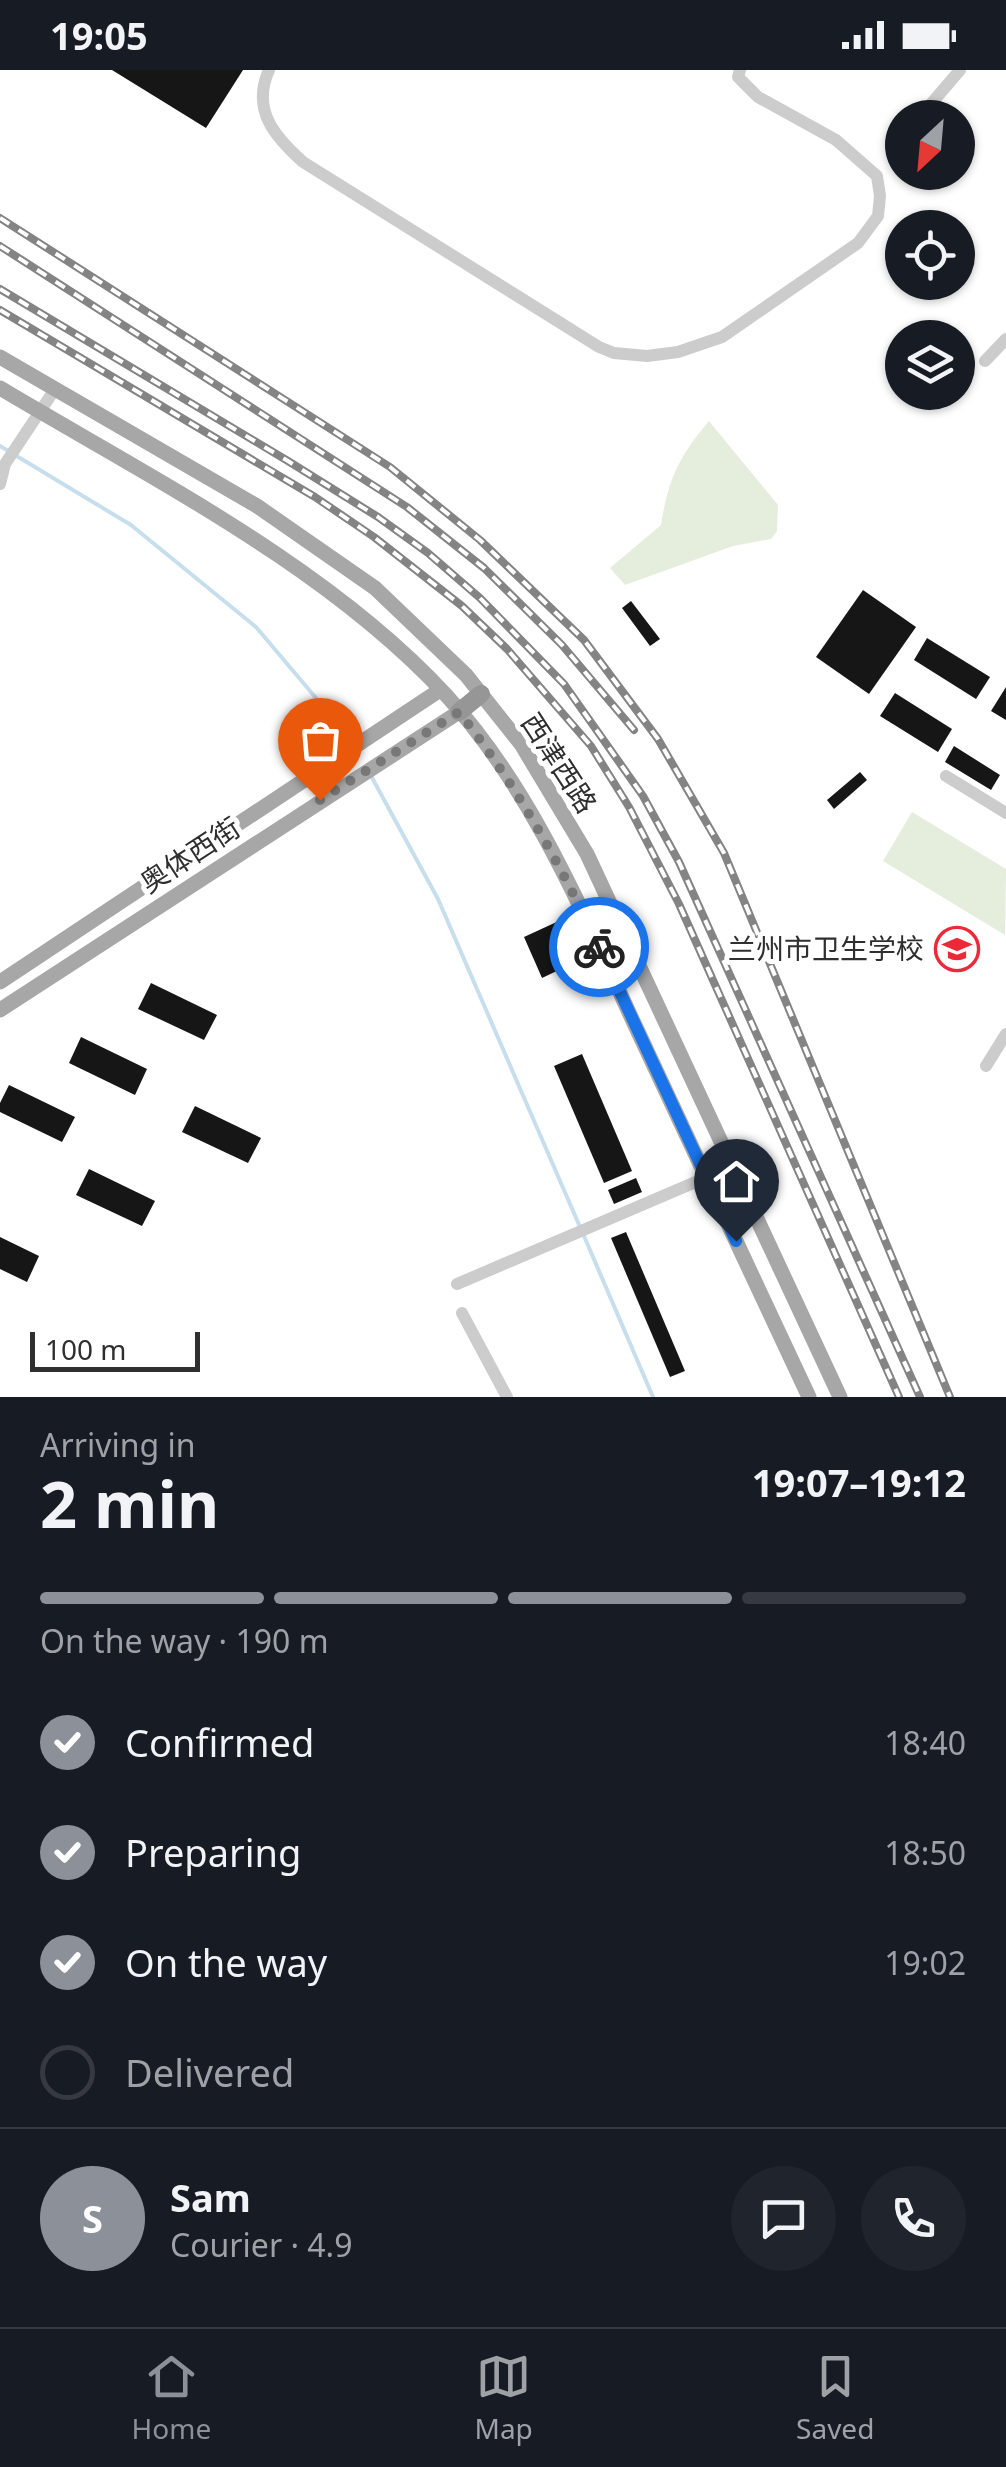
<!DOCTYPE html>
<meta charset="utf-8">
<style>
body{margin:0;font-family:"Noto Sans","Noto Sans SC",sans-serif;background:#20242c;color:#f1f3f6;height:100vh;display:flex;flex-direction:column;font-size:38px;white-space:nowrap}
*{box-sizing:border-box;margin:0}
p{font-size:32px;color:#9ea1a6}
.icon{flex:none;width:55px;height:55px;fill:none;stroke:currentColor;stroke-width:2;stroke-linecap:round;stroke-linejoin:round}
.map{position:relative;height:1327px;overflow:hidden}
.drawer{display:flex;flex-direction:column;background:#171b24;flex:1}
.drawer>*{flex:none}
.needle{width:65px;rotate:206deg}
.tools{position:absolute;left:885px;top:30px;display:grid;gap:20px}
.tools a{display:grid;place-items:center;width:90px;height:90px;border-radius:50%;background:#171b24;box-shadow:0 2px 8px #0004;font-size:50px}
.scale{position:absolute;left:30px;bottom:25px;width:170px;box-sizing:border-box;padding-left:10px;border:5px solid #2f2f2f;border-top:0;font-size:28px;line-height:35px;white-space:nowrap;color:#2f2f2f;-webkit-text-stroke:8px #fff;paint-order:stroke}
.pin{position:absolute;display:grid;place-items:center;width:85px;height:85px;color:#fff;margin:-102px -42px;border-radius:50% 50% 50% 0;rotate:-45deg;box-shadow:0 0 10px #0007}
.pin .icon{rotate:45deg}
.courier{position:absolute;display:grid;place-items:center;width:100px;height:100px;margin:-50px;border:8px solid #1a73e8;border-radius:50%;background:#fff;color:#222;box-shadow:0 2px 12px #0007}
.overview em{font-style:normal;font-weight:700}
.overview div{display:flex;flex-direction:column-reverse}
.overview{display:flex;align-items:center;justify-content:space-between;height:170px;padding:0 40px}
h1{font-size:65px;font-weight:700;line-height:75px}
.bar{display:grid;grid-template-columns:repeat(4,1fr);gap:15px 10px;align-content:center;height:120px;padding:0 40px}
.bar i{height:12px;border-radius:8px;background:#363941}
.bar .active{background:#8c9099}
.bar p{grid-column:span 4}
.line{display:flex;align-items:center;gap:25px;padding:0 40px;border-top:2px solid #363941}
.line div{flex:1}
.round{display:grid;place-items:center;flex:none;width:105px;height:105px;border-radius:52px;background:#20242c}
ol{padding:0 40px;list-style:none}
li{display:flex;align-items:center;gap:30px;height:110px}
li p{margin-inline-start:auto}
li .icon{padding:10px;border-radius:50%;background:#8c9099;color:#fff;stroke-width:4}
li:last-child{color:#9ea1a6}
li i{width:55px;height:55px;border:5px solid #363941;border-radius:50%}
.status{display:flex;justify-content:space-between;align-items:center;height:70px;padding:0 50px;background:#171b24;direction:ltr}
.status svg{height:28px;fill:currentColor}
.menu{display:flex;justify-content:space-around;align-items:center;height:140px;border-top:2px solid #363941;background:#171b24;font-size:28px;color:#9ea1a6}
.menu a{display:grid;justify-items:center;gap:5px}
.menu .active{color:#8c9099}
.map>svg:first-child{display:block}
</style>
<div class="status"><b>19:05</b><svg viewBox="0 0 49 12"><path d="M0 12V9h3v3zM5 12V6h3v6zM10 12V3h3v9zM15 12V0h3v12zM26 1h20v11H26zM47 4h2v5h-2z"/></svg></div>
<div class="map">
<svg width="1006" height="1327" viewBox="0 0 1006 1327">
<rect width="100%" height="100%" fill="#fff"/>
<g fill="#e5eddc">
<path d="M709,351l69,84 -1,26 -6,8 -38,7 -108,39 -15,-17 51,-43c7,-45 18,-69 48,-104z"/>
<polygon points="912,742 1006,799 1005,865 883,791"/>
</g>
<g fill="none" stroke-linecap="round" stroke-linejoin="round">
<g stroke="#c7deed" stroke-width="4">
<polyline points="0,376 131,455 256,557 354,673"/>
<polyline points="370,704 438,829 580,1157"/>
<polyline points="584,1166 653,1327"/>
</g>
</g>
<g fill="#161616">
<polygon points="112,0 243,0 206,58"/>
<polygon points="863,520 916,557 869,624 816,587"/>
<polygon points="631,531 660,569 650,576 622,538"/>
<polygon points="927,568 990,607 976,629 914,590"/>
<polygon points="1006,617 1006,650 991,641"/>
<polygon points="895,623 952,659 938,682 880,646"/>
<polygon points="954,676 1000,705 991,720 945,692"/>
<polygon points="860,702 867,710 834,739 827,730"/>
<polygon points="561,850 580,890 542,908 524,867"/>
<polygon points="151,913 217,945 204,970 138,939"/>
<polygon points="81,967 147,999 135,1025 69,993"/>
<polygon points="582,984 632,1101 604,1113 554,996"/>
<polygon points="9,1015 75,1047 62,1072 0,1042 0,1033"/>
<polygon points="195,1036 261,1068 248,1093 182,1062"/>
<polygon points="89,1099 155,1131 142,1156 76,1125"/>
<polygon points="636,1108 642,1122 614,1134 608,1120"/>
<polygon points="626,1162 685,1301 670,1307 611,1168"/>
<polygon points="0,1167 39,1186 27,1212 0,1199"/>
</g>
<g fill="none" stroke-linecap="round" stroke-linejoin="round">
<g stroke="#ccc" stroke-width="12">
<path d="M269,0c-18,40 6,67 34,92l296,185 15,6 33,3 31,-4 44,-15 136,-94 20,-27 2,-20 -3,-20 -41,-36 -78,-43 -20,-20 2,-7"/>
<polyline points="919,48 960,0"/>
<polyline points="985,291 1006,269"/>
<polyline points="0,414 5,394 55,319"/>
<polyline points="946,706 1006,743"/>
<polyline points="986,996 1006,964"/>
<polyline points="457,1214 733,1096"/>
<polyline points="462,1243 507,1327"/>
</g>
<g stroke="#a7a7a7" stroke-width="15">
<polyline points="0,287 257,436 375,518 466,605 521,674 587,784 840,1327"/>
<path d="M0,318c149,89 327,178 446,307 85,93 135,213 187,326 59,125 117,251 176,376"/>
<polyline points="0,912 440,620"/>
<polyline points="0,940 459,642"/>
</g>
<polyline stroke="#969696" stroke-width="18" points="459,642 481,624"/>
<defs>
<g id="rail">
<polyline points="0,148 390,397 480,470 584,570 658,669 724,783 950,1327"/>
<polyline points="0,176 407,437 484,498 562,575 634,660"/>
<polyline points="0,219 288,391 378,447 428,483 480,528 564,614 643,726 679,792 920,1327"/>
<polyline points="0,240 315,427 374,467 462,536 507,579 591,676 629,737 679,834 899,1327"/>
</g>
</defs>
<use href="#rail" stroke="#848484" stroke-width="8"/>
<use href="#rail" stroke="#fff" stroke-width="4" stroke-dasharray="11" stroke-linecap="butt"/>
</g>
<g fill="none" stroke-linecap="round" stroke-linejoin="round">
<path stroke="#787878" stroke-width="10" stroke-dasharray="0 18" d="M320,730l139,-88c57,73 101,151 140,235"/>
<polyline stroke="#1a73e8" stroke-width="12" points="599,877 736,1171"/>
</g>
<defs>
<symbol id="university-ring" viewBox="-11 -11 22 22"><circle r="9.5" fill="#fff" stroke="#ed2937" stroke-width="1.5"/><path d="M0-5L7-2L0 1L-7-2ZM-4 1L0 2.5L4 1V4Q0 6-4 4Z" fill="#ed2937"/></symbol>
</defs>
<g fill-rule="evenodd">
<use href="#university-ring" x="932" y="854" width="50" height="50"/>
</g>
<g text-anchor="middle" stroke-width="10" stroke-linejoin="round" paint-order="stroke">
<g font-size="28" fill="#2f2f2f" stroke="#fff">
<text transform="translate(559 693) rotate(57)" y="10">西津西路</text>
<text transform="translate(190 785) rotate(-33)" y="10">奥体西街</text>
</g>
<g font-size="28" fill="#2f2f2f" stroke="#fff" text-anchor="end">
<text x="924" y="889">兰州市卫生学校</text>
</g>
</g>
</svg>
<div class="tools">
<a><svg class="needle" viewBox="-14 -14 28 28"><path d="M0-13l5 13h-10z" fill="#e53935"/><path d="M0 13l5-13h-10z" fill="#9ea1a6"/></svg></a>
<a><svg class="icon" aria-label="locate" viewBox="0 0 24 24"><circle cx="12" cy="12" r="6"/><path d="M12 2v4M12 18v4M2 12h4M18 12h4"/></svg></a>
<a><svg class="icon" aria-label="layers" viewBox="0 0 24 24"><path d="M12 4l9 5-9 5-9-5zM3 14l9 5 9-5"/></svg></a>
</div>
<div class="scale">100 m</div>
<div class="pin" style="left:320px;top:730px;background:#ea580c"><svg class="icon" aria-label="bag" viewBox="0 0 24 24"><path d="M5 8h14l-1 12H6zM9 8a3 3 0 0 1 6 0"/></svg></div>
<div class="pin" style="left:736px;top:1171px;background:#1f2937"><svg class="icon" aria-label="home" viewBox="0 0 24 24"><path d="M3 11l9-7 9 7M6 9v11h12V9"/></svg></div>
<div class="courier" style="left:599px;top:877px"><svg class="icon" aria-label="bike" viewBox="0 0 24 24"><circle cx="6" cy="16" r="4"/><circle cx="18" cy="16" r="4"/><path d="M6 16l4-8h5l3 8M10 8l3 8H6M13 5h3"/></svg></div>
</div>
<section class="drawer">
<div class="overview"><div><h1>2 min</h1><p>Arriving in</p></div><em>19:07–19:12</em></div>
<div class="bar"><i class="active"></i><i class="active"></i><i class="active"></i><i></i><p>On the way · 190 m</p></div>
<ol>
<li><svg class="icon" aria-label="check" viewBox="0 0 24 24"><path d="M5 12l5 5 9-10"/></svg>Confirmed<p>18:40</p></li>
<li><svg class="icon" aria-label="check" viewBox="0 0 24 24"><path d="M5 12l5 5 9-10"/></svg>Preparing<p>18:50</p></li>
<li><svg class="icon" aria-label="check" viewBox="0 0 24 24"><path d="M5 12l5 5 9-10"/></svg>On the way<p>19:02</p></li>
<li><i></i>Delivered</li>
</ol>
<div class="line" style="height:180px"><b class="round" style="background:#8c9099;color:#fff">S</b><div><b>Sam</b><p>Courier · 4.9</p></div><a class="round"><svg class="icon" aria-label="chat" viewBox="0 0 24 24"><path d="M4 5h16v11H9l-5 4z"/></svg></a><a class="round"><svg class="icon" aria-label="phone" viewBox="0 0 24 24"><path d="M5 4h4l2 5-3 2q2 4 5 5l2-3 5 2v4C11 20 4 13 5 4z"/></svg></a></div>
</section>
<nav class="menu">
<a class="active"><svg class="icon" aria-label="home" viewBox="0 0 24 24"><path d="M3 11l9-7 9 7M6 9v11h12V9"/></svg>Home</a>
<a><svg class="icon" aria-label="map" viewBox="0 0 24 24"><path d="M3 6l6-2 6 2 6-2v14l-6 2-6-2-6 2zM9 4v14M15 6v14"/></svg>Map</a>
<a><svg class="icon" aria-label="saved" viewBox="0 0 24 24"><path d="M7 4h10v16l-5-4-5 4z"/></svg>Saved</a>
</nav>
